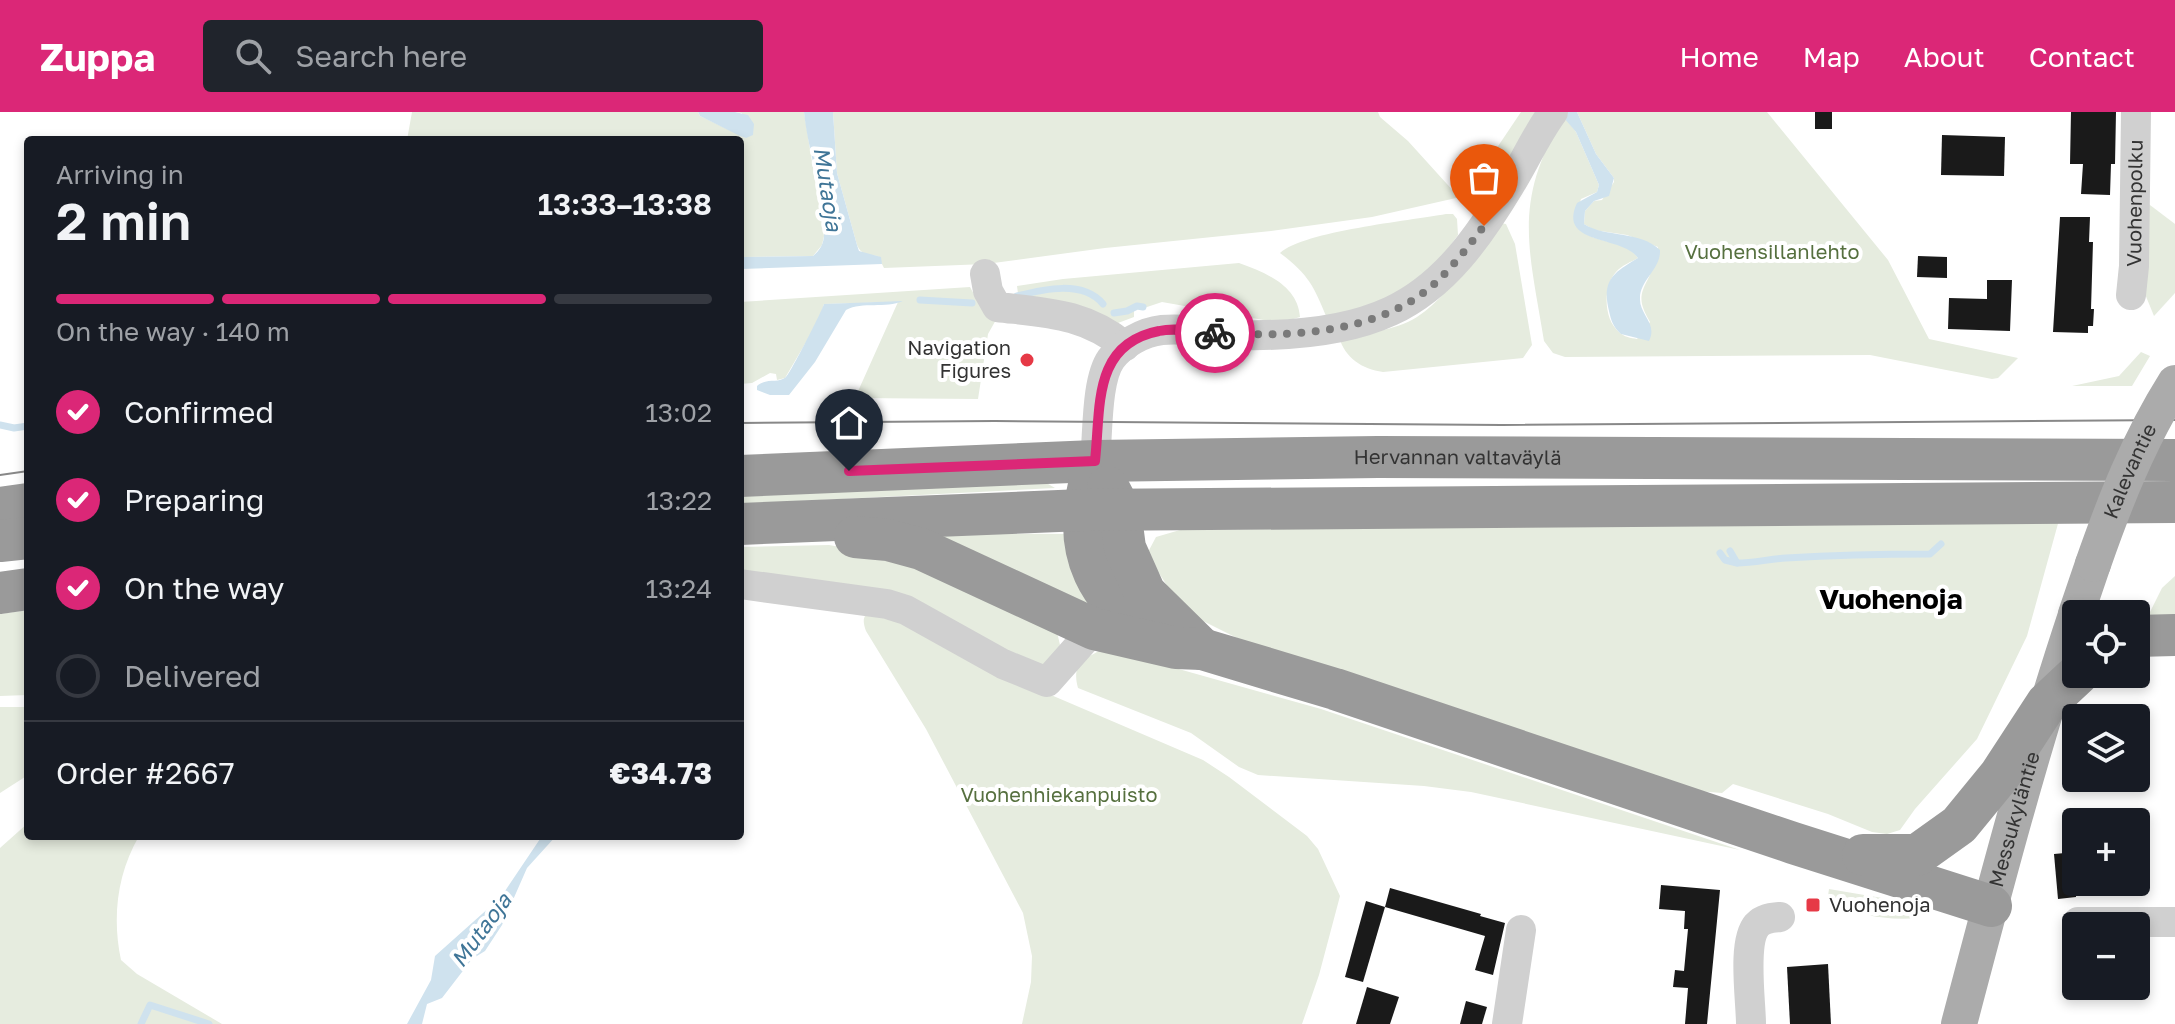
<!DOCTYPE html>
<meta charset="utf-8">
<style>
body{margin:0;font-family:"Golos Text",sans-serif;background:#20242c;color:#f1f3f6;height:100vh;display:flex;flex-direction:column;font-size:30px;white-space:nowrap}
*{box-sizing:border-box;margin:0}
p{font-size:26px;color:#9ea1a6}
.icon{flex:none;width:44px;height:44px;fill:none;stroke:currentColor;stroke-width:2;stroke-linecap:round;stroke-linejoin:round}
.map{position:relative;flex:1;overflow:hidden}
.sheet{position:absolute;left:24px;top:24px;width:720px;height:704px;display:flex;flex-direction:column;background:#171b24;border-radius:8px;box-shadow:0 4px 12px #0003}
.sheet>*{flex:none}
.buttons{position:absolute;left:2062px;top:488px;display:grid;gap:16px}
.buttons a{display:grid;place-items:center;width:88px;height:88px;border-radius:8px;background:#171b24;box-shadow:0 4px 12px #0003;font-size:40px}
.pin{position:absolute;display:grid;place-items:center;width:68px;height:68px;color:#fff;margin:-82px -34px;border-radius:50% 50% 50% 0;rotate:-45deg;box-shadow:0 0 8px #0007}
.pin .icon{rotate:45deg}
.courier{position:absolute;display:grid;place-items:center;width:80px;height:80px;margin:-40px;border:6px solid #db2777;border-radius:50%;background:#fff;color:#222;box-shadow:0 2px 10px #0007}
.overview em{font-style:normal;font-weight:600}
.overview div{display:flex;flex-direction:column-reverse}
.overview{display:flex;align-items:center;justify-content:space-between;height:136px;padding:0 32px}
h1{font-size:52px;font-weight:600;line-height:60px}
.bar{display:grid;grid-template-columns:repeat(4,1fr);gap:12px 8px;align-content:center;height:96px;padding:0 32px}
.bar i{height:10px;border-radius:6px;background:#363941}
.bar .active{background:#db2777}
.bar p{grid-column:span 4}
.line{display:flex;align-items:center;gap:20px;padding:0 32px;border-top:2px solid #363941}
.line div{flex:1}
ol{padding:0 32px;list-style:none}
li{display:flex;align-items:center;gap:24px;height:88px}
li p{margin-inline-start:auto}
li .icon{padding:8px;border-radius:50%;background:#db2777;color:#fff;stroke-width:4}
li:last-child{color:#9ea1a6}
li i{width:44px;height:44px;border:4px solid #363941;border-radius:50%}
header{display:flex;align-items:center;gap:48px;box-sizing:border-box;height:112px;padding:0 40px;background:#db2777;color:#fff}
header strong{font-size:38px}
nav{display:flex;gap:44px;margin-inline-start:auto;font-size:28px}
.search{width:560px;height:72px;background:#20242c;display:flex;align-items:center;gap:20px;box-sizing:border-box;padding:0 28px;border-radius:8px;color:#9ea1a6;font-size:30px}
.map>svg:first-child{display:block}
</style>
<header>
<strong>Zuppa</strong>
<div class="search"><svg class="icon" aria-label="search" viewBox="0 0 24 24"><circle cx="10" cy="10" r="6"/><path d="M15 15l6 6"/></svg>Search here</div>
<nav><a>Home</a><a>Map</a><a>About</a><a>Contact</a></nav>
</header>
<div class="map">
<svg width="2175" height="912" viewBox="0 0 2175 912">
<rect width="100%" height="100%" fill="#fff"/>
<g fill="#e6ecdf">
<polygon points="412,0 698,0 700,4 746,26 742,1 735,0 804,0 824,124 822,133 813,144 740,145 740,28 407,28"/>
<path d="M833,0h545l2,5 28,24 48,53v4l-84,19 -101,14 -166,17 -119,16 -102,4 -6,-12c-10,-1 -17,-1 -21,-11l-20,-72z"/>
<polygon points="1521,0 1538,0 1493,73 1482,74 1477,70 1480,61"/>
<path d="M1577,0h190l121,148 41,79 89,19 -20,20 -6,1 -122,-24 -305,2 -12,-4 -9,-12c-15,-93 -32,-139 20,-225l12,16 23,53 -2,7 -16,7 -7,22c15,27 48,14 64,37 -7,4 -16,7 -22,14 -13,14 -13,47 3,60 5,5 12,6 18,7l13,-17c-10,-18 -12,-25 -2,-43 5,-9 7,-22 10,-32l-31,-12 -33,-5 -10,-6 1,-13 9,-10 8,-1 12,-18v-4l-18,-24z"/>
<polygon points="2146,90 2175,112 2175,181 2154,204 2145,182"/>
<path d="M1446,102h7l4,5 1,16 -22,30 -52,38 -57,15c-14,-33 -18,-43 -47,-65 25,-22 128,-32 166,-39z"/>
<path d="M1500,111l6,1 9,20 17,101 -9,13 -140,14c-21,-3 -38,-14 -44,-35 25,-4 56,-6 78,-20 32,-21 59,-65 83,-94z"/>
<path d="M1239,151c25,9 59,22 61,54l-20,6 -118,-21 -18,6 -10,-4v13l-24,9 -91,-25 -2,-15 46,-7z"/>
<polygon points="970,175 983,199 997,206 988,222 978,287 855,286 898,190 824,192 819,208 785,266 777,268 776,262 770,261 752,271 740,272 740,190"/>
<polygon points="2141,240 2150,244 2132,274 2072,274 2119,264"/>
<polygon points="1043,369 1055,376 740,392 740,379"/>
<polygon points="2059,408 2027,524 1977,627 1915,697 1900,718 1887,722 1872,720 1828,702 1733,672 1722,681 1685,678 1241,528 1183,499 1147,442 1156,425 1180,418"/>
<polygon points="910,421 1074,422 1094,508"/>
<polygon points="829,433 897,445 1057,520 1060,533 1046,554 1029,552 890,480 740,464 740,435"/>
<polygon points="2175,464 2175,507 2148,504 2162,476"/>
<path d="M872,496l123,63 208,89 26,17 78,59 11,13 22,47 -21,79 -17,49h-280l9,-42 1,-26 -9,-43 -97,-184 -60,-98c-4,-11 -3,-15 6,-23z"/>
<polygon points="28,498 28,583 0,584 0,502"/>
<path d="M1104,536l217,61 419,141 -269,-58 -47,-6 -166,-11 -19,-8 -48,-34 -113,-45c-7,-25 7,-29 26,-40z"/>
<polygon points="0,595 28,595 28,663 0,681"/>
<path d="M28,711v13h111c-22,38 -27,82 -18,124l16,14 85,50h-222v-176z"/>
<path d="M1829,777l53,9 39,14 -3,6c-34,3 -60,-4 -91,-15z"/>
</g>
<g fill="#cfe2ee">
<polygon points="698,0 735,0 748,3 754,12 753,23 746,26 740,24 700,4"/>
<path d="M804,0h29l4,61 20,72 2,6 22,6 1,7 -142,5v-12l73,-1c7,-6 11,-12 11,-22 0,-40 -16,-82 -20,-122z"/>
<path d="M1559,0h18l19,42 18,24 -5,18 -15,5 -9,10 -1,13c22,14 55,6 76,26 1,19 -20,30 -20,48 -1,17 18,25 9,43l-28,-7c-8,-7 -10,-14 -12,-23 -8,-32 6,-39 29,-53 -16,-23 -81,-12 -61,-55l20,-11 2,-7 -23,-53z"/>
<path d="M903,189c-18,8 -40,0 -57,9l-31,52 -26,33h-19l-13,-5v-4c11,-9 21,-2 29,-9 4,-3 36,-66 38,-73z"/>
<polygon points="542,724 556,724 527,756 502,813 485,839 472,847 442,886 427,892 422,912 407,912 431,868 435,844 501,785"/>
</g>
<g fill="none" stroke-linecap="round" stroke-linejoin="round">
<g stroke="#cfe2ee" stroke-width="7">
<path d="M1017,184c27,-7 66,-16 86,8"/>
<polyline points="920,188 972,191"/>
<polyline points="1114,201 1127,199 1137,194 1143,195"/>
<polyline points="0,313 14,316 28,314"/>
<path d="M1730,439l7,12c16,0 33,-4 49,-5 49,-3 96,-4 144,-4l11,-10"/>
<polyline points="1720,441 1725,448 1737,451"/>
<polyline points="141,912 150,893 209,912"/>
</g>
</g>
<g fill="#1a1a1a">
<rect x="1815" y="0" width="17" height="17"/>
<polygon points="2071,0 2116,0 2115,52 2111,52 2110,83 2081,82 2083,52 2070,52"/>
<polygon points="1942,23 2005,25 2004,64 1941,63"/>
<polygon points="2060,105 2090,105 2089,130 2093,130 2091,197 2094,197 2093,214 2088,214 2088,221 2053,220"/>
<polygon points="1918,144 1947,145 1947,166 1917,165"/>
<polygon points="1987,168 2012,168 2010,219 1948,217 1949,186 1987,187"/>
<polygon points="2076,740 2076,785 2058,787 2054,742"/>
<polygon points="1661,773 1720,778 1707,912 1685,912 1688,876 1673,875 1675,858 1684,859 1688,817 1684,817 1685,799 1659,797"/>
<polygon points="1390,776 1481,802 1480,804 1505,811 1493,863 1475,858 1485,824 1385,795"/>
<polygon points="1366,789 1385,795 1363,870 1345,865"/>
<polygon points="1828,852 1831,912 1790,912 1787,855"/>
<polygon points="1367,875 1399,885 1390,912 1356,912"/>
<polygon points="1466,889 1487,895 1482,912 1460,912"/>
</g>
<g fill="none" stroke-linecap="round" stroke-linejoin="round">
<g stroke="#d0d0d0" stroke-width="30">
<path d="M985,162l3,17 9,16c51,6 87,6 128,39"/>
<path id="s1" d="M2131,183l3,-29 2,-154"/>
<path d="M1095,349c3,-27 1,-81 16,-102 11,-15 32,-27 51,-29 26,-3 54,4 79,5 48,1 105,-3 150,-24 54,-25 89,-76 119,-126 15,-24 26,-50 43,-73"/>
<polyline points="740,472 887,492 906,498 1003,552 1047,570 1094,517"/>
<polyline points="2078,810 2175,810"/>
<polyline points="1507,912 1521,818"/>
<path d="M1751,912c0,-23 -9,-82 6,-99 7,-7 14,-7 23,-8"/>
</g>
<g stroke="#ababab" stroke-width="36">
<polyline points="2076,502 2093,452"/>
<path id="s2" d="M1959,912c36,-137 72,-274 117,-409"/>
</g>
<g stroke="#9a9a9a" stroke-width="42">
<path id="s3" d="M740,364l355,-15 283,-4 797,3"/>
<path d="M1089,373c-17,71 10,112 63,156"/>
<polyline points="1108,375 1120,398 1125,436 1145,481 1202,537"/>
<polyline points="0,396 28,392"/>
<polyline points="740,412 1083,398 2175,390"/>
<polyline points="855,425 888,428 921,437 1094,517 1176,536 1202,537 1335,577 1793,731 1991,794"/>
<polyline points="0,429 28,426"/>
<polyline points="0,481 28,477"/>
<polyline points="2136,524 2175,523"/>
<polyline points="1863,743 1917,743 1959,713 2000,663 2047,591 2078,562"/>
</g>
<g stroke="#888" stroke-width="2">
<polyline points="740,311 995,309 1502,313 2175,308"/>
<polyline points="0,363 28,359"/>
</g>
<path stroke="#ababab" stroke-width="36" id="s4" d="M2093,452c22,-63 46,-124 82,-181"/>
</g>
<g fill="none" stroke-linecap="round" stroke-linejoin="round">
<path stroke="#7a7a7a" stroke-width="8" stroke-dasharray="0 14.4" d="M1215,221c71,4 160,2 217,-47 20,-18 36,-39 52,-60"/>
<path stroke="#db2777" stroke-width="10" d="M849,359l246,-10c6,-54 -3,-117 64,-130 17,-4 39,1 56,2"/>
</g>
<g fill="#e63946" stroke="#fff" stroke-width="3">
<circle cx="1027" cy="248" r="8"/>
<rect x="1805" y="785" width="16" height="16" rx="4"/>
</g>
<g text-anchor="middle" stroke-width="8" stroke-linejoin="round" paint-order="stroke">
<g font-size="20" fill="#333" stroke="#fff">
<text dy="7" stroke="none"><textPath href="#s1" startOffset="92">Vuohenpolku</textPath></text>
<text dy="7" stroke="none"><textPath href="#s3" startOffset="718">Hervannan valtaväylä</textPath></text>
<text dy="7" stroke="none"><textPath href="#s4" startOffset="100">Kalevantie</textPath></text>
<text dy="7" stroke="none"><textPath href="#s2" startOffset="212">Messukyläntie</textPath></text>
</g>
<g font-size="20" fill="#56703f" stroke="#fff">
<text x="1772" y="147">Vuohensillanlehto</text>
<text x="1059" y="690">Vuohenhiekanpuisto</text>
</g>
<g font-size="20" fill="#333" stroke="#fff" text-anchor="end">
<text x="1011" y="243">Navigation<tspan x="1011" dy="23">Figures</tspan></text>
<text x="1829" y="800" text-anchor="start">Vuohenoja</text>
</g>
<g font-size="22" font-style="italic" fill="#3f7597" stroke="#fff">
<text transform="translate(828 77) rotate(81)" y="8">Mutaoja</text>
<text transform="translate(481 818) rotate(-54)" y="8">Mutaoja</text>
</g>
<g font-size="28" font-weight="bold" fill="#000" stroke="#fff">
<text x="1891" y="497">Vuohenoja</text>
</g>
</g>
</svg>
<div class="buttons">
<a><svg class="icon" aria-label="locate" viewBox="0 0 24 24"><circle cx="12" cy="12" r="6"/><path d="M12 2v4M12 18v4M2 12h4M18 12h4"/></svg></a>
<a><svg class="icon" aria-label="layers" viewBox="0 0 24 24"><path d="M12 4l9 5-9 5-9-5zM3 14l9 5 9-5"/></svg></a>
<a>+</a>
<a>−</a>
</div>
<div class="pin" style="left:1484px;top:114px;background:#ea580c"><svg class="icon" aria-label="bag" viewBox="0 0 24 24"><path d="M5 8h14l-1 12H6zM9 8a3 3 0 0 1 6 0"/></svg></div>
<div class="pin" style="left:849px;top:359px;background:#1f2937"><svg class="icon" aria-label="home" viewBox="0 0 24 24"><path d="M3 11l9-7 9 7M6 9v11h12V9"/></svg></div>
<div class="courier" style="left:1215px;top:221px"><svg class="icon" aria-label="bike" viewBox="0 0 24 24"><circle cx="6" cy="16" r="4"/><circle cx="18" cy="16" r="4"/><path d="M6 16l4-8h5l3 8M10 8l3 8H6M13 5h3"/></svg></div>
<section class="sheet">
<div class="overview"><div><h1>2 min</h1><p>Arriving in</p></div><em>13:33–13:38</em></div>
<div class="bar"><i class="active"></i><i class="active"></i><i class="active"></i><i></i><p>On the way · 140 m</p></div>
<ol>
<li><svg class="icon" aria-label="check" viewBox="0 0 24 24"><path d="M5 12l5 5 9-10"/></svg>Confirmed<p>13:02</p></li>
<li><svg class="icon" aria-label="check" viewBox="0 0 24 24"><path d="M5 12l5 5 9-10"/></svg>Preparing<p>13:22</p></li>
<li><svg class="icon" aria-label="check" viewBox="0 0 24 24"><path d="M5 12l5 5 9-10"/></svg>On the way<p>13:24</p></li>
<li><i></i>Delivered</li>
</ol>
<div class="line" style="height:104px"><div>Order #2667</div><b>€34.73</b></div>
</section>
</div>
